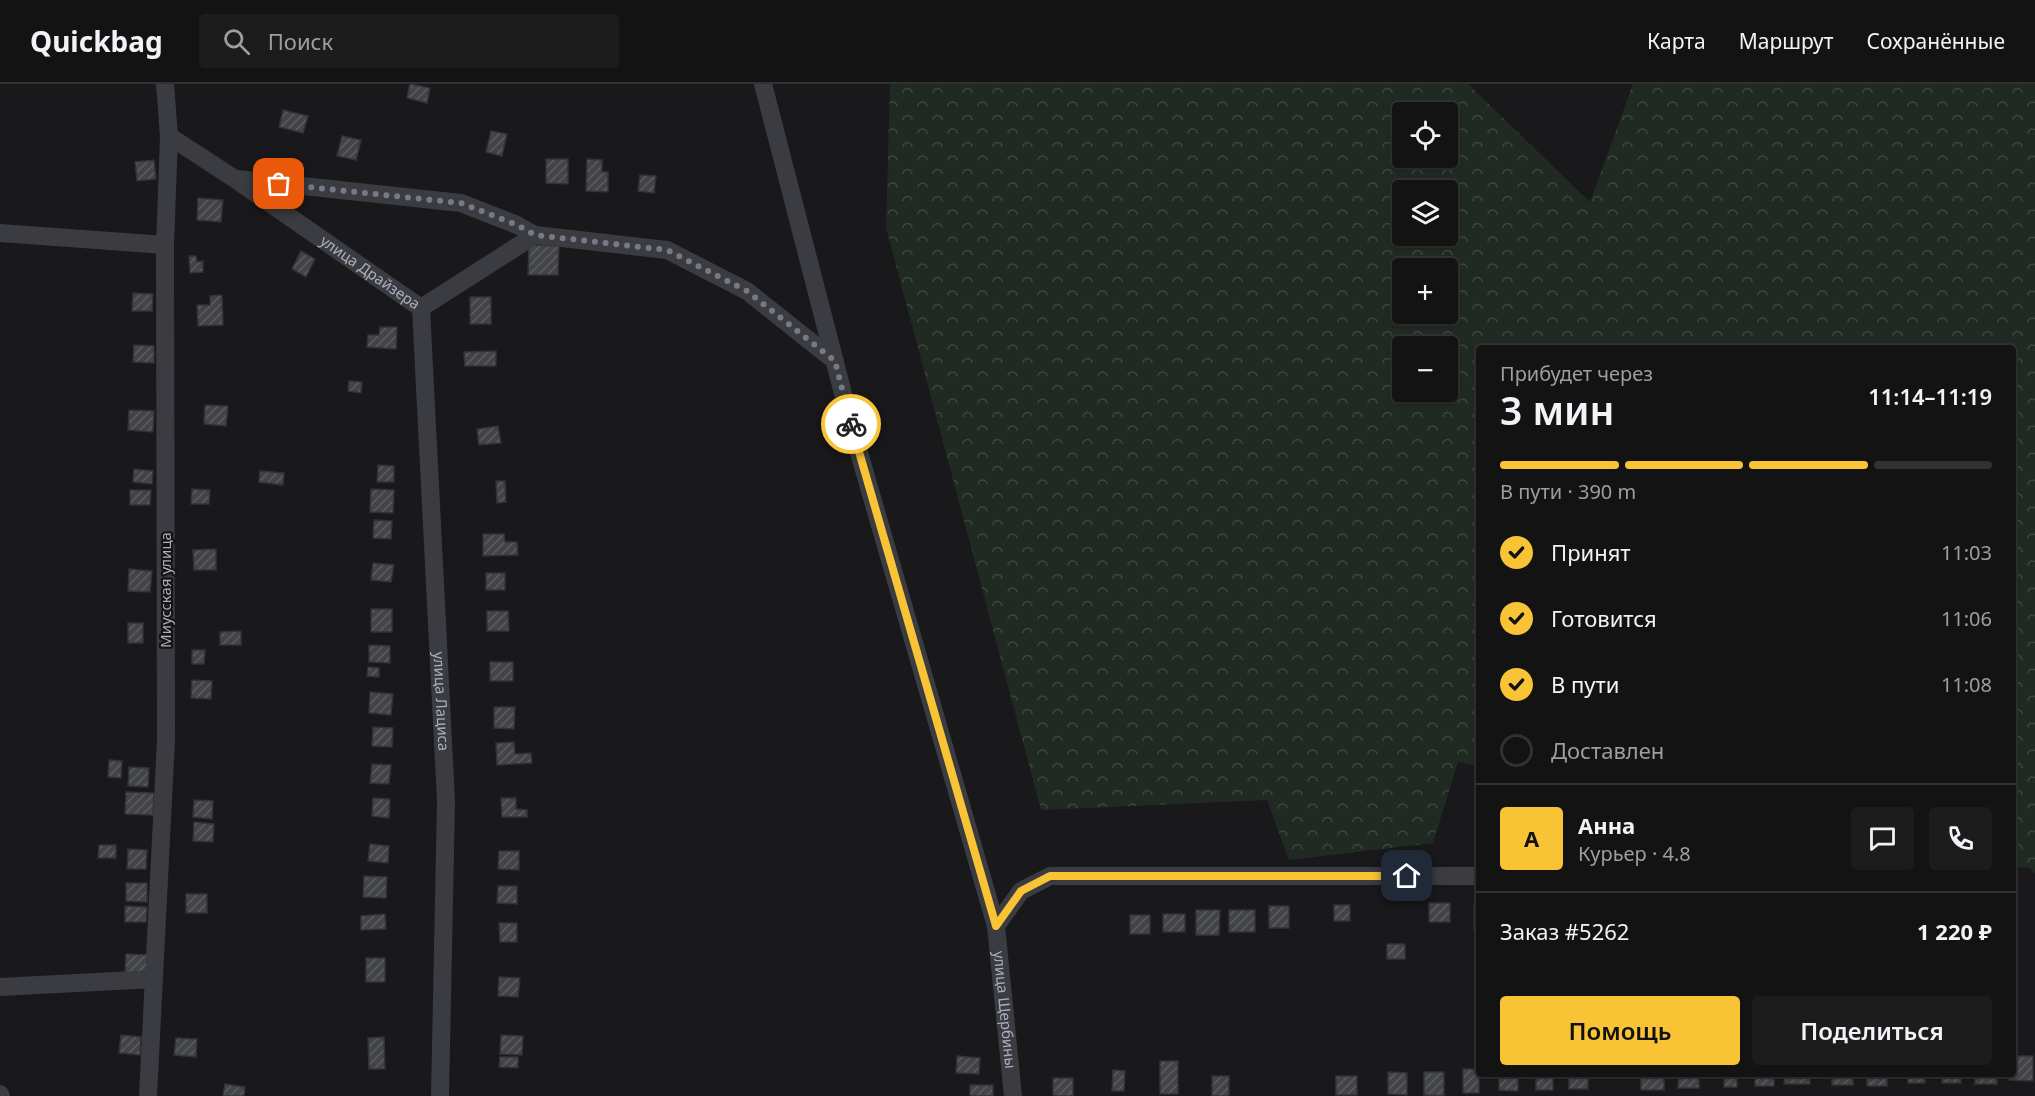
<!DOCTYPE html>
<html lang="ru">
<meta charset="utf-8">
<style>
body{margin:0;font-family:"Noto Sans",sans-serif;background:#1c1c1d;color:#f1f3f6;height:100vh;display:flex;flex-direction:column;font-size:22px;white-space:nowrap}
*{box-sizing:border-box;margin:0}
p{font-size:20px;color:#9d9ea0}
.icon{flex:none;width:33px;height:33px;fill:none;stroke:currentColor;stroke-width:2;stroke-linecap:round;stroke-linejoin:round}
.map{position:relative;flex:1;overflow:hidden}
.side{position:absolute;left:1476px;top:261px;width:540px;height:732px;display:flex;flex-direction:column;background:#131314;border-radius:6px;box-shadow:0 2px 4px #0004,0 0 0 2px #323234}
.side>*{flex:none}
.buttons{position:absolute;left:1392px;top:18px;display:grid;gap:12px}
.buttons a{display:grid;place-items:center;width:66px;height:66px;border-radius:6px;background:#131314;box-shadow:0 2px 4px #0004,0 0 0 2px #323234;font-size:30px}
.pin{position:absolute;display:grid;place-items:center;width:51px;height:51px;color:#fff;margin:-26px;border-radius:12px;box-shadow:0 3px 9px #0006}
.courier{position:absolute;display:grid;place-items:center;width:60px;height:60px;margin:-30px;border:4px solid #f8c334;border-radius:50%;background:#fff;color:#222;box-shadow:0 2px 8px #0007}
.summary em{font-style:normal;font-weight:600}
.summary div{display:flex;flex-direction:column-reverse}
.summary{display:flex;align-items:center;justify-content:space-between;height:102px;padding:0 24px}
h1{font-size:39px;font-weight:600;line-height:45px}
.bar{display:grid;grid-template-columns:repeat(4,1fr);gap:9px 6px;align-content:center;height:72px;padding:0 24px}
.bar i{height:8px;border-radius:4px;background:#323234}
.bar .selected{background:#f8c334}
.bar p{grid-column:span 4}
.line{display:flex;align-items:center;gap:15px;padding:0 24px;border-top:2px solid #323234}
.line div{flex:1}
.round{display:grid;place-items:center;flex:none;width:63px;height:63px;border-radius:6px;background:#1c1c1d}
ol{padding:0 24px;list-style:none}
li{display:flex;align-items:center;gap:18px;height:66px}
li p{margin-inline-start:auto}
li .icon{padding:6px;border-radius:50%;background:#f8c334;color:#111;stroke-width:4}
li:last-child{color:#9d9ea0}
li i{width:33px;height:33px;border:3px solid #323234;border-radius:50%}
.button{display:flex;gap:12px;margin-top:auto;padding:12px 24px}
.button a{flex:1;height:69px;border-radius:6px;background:#f8c334;color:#111;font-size:24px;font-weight:600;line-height:69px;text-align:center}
.button a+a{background:#1c1c1d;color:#f1f3f6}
header{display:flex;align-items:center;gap:36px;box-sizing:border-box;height:84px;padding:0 30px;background:#131314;border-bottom:2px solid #323234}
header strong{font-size:28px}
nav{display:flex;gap:33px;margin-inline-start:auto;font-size:21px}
.search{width:420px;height:54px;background:#1c1c1d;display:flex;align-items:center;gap:15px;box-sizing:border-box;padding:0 21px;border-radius:6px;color:#9d9ea0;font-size:22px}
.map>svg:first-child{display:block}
</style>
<header>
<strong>Quickbag</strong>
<div class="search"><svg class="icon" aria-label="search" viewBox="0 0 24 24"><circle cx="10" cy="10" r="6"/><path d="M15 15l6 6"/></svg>Поиск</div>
<nav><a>Карта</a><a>Маршрут</a><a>Сохранённые</a></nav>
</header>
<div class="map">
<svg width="2035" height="1012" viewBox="0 0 2035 1012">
<defs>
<pattern id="forest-crowns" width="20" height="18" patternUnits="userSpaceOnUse" patternTransform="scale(1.5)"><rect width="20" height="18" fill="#202922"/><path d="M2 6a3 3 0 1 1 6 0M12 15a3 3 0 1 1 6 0" fill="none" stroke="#3e4640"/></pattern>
<pattern id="building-hatch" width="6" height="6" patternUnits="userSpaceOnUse" patternTransform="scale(1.5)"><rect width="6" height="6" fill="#434448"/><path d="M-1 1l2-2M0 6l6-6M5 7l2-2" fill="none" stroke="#5b5c60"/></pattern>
</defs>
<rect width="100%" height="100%" fill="#19191b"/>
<path fill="url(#forest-crowns)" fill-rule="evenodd" d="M890,0h578l122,118 43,-118h402v790l-6,-6 -16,-1v-519h-534v418l-21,-4 -25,81 -144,17 -22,-60 -226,10 -155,-582zM1402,28h46v46h-46zM1402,106h46v46h-46zM1402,184h46v46h-46zM1402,262h46v46h-46z"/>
<g fill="url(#building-hatch)" stroke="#333337" stroke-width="1.5">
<polygon points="410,0 430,4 427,19 407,14"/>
<polygon points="283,26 308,32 303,49 279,43"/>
<polygon points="491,47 507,50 502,72 486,68"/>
<polygon points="342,52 361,56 356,76 337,72"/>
<polygon points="546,75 568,75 568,100 546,99"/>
<polygon points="587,75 602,76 602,88 608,88 608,108 586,107"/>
<polygon points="154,76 156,95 137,97 135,78"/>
<polygon points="640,91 656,92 654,109 638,107"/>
<polygon points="198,114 223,116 221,138 197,136"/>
<polygon points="529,161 559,162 558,191 528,191"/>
<polygon points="301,167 315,175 306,193 292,185"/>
<polygon points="189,172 196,172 197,178 203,177 203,188 190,189"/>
<polygon points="133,209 153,210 152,227 132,227"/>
<polygon points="222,211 223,241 198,242 197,221 210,221 210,212"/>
<rect x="470" y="213" width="21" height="27"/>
<polygon points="380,243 397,243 396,265 367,263 368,251 379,251"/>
<polygon points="134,261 154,262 154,279 133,278"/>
<polygon points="496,267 496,282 465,282 464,268"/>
<polygon points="349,297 362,298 361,309 348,307"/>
<polygon points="205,321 228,322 226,342 204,340"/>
<polygon points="129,326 154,327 153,348 128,346"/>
<polygon points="498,342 501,359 479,361 477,345"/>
<polygon points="378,381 394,382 394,398 377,398"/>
<polygon points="134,385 153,387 152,400 133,398"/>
<polygon points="260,387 284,389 283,401 259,398"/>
<polygon points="496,397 505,397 506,418 497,419"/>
<polygon points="192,405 210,406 209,420 191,420"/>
<polygon points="371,405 394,406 393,429 370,428"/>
<polygon points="130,406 151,406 150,421 130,421"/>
<polygon points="374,436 392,437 391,455 373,454"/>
<polygon points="483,450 504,450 505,458 517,458 518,471 483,472"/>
<polygon points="216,465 216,486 194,486 193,466"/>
<polygon points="373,479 394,481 391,498 371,496"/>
<polygon points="129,485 152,487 150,508 128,507"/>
<rect x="486" y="489" width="19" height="17"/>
<rect x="371" y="525" width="21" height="23"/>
<polygon points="487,527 508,527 509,547 487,547"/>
<rect x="128" y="539" width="15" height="20"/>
<polygon points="241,547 241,561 220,561 220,548"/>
<polygon points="369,561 390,562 390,579 369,578"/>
<polygon points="192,566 205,566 204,580 192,580"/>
<rect x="490" y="578" width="23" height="19"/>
<polygon points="368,583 379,584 379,593 367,592"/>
<polygon points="192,596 212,597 211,615 191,614"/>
<polygon points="370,608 393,610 391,631 369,629"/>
<polygon points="494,623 515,623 514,645 494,644"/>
<polygon points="373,643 393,644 392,663 372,662"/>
<polygon points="514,658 515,670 531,669 532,679 497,681 496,659"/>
<polygon points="109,676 122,677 121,694 108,693"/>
<polygon points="372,680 391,681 389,700 370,699"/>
<polygon points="129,683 149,684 148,703 128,702"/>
<polygon points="126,708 154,709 153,731 125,730"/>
<polygon points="373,714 390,715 389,734 372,732"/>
<polygon points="501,714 516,714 516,725 527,726 527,733 502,733"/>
<polygon points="194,716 213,717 212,735 193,733"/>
<polygon points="194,738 214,740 213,758 193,757"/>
<polygon points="370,760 389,762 388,779 368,777"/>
<polygon points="99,761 116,761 116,774 98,774"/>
<polygon points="128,765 147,766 146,785 127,785"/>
<polygon points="499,767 519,767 519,786 498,785"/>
<polygon points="364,792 387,793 386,814 363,813"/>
<polygon points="126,799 147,799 147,818 126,817"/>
<polygon points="498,802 517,802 517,820 497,819"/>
<rect x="186" y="810" width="21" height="19"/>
<rect x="1429" y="819" width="21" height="19"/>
<rect x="1474" y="820" width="5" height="26"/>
<rect x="1334" y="821" width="16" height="16"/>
<polygon points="125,822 147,823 146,838 125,838"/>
<rect x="1269" y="822" width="20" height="22"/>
<polygon points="1196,826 1220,826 1219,851 1196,851"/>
<rect x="1229" y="826" width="26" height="22"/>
<polygon points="385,830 386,845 361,846 361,832"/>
<rect x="1163" y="830" width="22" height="18"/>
<rect x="1130" y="831" width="20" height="19"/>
<polygon points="499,839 517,839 517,858 500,858"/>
<rect x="1387" y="860" width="18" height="15"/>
<polygon points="126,870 148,871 147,890 125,889"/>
<rect x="366" y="874" width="19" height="24"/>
<polygon points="499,893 520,894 518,913 498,912"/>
<polygon points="121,951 141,953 140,971 119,969"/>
<polygon points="501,951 523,952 522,971 500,970"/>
<polygon points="384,953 385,985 369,985 368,954"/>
<polygon points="176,954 197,955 196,973 174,971"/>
<polygon points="957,972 980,974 979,990 956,989"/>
<polygon points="2013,972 2033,972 2033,997 2009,996 2009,990 2013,990"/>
<polygon points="500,973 518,973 518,984 499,983"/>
<rect x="1160" y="977" width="18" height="33"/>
<rect x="1463" y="985" width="16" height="24"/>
<polygon points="1113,986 1125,987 1124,1007 1112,1007"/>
<polygon points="1388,988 1407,989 1407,1011 1388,1010"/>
<polygon points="1424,988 1444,988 1444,1012 1424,1011"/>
<polygon points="1499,990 1518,990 1518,1007 1499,1006"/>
<rect x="1536" y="990" width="17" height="16"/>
<rect x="1569" y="990" width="19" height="15"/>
<rect x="1641" y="990" width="23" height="16"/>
<polygon points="1679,990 1699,990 1699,1004 1678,1004"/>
<rect x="1724" y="990" width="13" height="13"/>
<rect x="1755" y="990" width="19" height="12"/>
<polygon points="1785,990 1810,990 1810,1000 1784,1000"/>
<rect x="1832" y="990" width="21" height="11"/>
<rect x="1867" y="990" width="20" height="12"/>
<rect x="1908" y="990" width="17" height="9"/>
<rect x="1942" y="990" width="19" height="9"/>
<rect x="1975" y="990" width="22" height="10"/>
<rect x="1212" y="992" width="17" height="20"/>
<rect x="1336" y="992" width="21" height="19"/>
<rect x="1053" y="994" width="20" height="18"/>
<polygon points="225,1000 245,1003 244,1012 223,1012"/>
<rect x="970" y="1001" width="23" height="11"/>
</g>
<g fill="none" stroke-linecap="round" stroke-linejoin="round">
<g stroke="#3b3c42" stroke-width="18">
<path id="s1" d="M763,0l90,348 143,494 17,170"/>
<path id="s2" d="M169,52l66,43 186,129 114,-73 132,15 80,41 88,70"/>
<polyline points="237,95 461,119 517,141 535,151"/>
<polyline points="0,149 165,161"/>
<path id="s3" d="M421,224l25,493 -6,295"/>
<polyline points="996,842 1021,807 1050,792 1479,792"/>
<polyline points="0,903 154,895"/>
<polyline points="0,1010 1,1012"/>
<polyline points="148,1012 166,656 165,161 169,52 165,0"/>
</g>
</g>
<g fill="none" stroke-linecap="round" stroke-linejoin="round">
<polyline stroke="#787a83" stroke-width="6" stroke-dasharray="0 10.8" points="279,100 461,119 517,141 535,151 667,166 747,207 835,277 851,340"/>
<polyline stroke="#f8c334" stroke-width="8" points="851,340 996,842 1021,807 1050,792 1407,792"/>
</g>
<g text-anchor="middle" stroke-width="4.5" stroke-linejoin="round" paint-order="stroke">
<g font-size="15" fill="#abafbb" stroke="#141416">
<text dy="5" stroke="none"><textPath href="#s2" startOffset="243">улица Драйзера</textPath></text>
<text transform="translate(166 506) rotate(-90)" y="5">Миусская улица</text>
<text dy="5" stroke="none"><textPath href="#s3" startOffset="394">улица Лациса</textPath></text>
<text dy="5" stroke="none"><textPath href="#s1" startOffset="958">улица Щербины</textPath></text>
</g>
</g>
</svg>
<div class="buttons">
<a><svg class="icon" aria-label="locate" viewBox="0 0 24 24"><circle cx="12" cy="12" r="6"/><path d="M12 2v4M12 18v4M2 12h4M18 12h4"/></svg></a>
<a><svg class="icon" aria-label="layers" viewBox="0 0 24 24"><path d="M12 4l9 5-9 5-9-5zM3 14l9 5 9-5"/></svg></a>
<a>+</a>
<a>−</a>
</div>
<div class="pin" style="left:279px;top:100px;background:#ea580c"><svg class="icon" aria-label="bag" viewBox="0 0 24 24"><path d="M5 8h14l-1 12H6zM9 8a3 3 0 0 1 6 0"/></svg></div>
<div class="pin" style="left:1407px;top:792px;background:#1f2937"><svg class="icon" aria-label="home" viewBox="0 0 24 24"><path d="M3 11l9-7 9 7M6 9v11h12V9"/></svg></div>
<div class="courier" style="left:851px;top:340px"><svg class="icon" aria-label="bike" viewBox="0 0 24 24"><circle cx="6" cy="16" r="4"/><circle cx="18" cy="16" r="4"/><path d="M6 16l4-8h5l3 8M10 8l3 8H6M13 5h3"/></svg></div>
<section class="side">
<div class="summary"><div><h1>3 мин</h1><p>Прибудет через</p></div><em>11:14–11:19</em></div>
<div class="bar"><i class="selected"></i><i class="selected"></i><i class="selected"></i><i></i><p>В пути · 390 m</p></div>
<ol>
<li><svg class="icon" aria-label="check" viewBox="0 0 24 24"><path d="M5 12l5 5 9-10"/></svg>Принят<p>11:03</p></li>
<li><svg class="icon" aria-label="check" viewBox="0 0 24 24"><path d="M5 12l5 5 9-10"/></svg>Готовится<p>11:06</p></li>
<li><svg class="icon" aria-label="check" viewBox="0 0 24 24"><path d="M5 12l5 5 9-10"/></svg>В пути<p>11:08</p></li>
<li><i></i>Доставлен</li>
</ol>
<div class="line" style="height:108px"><b class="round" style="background:#f8c334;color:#111">А</b><div><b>Анна</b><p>Курьер · 4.8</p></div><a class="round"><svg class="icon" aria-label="chat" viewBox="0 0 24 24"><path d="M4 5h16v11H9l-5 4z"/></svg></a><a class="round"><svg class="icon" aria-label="phone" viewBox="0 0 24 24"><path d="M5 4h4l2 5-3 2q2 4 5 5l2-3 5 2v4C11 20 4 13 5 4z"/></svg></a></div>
<div class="line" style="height:78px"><div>Заказ #5262</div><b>1 220 ₽</b></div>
<div class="button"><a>Помощь</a><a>Поделиться</a></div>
</section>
</div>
